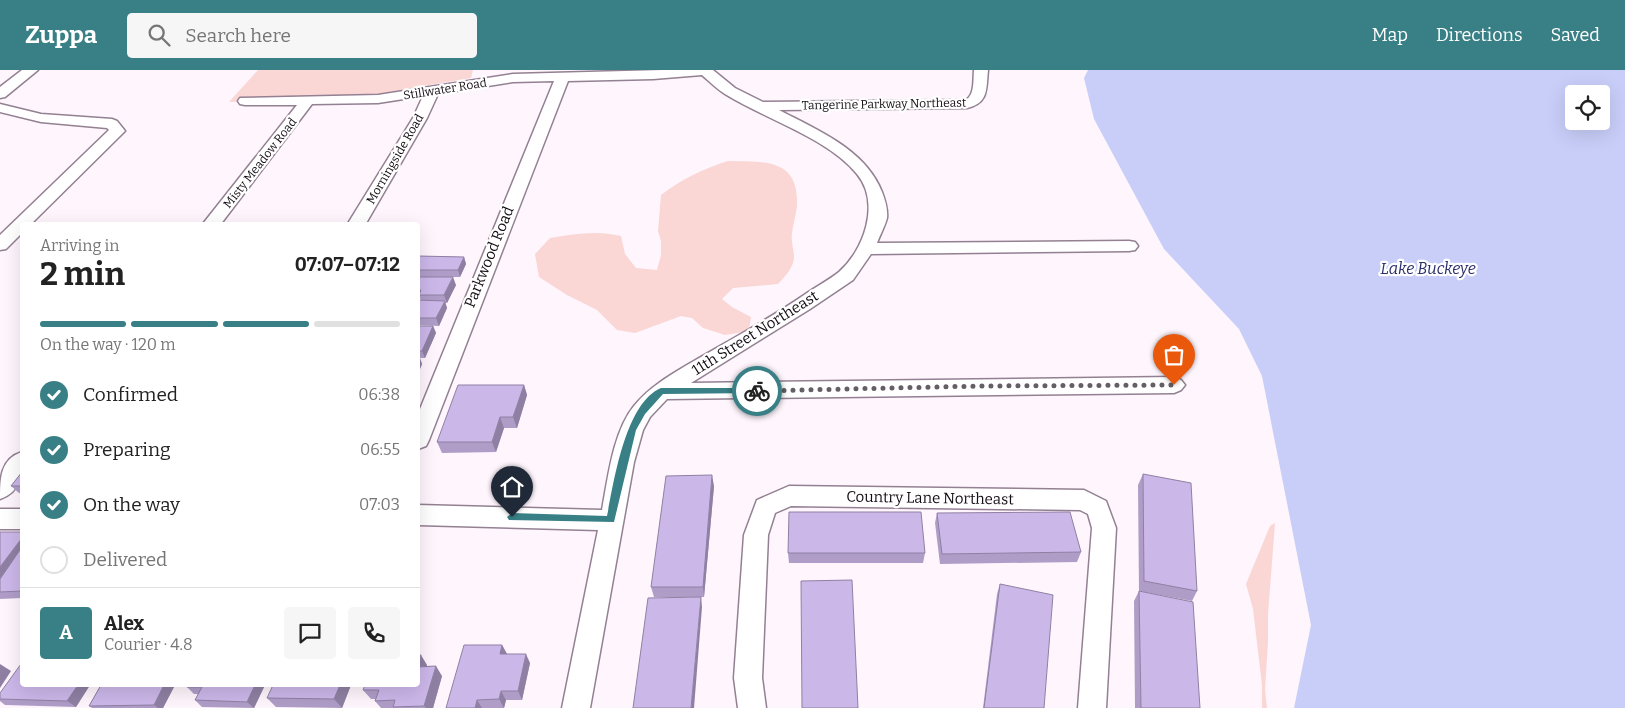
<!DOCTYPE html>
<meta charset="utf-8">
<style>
body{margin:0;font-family:Bitter,serif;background:#f6f6f6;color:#222;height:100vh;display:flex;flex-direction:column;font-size:19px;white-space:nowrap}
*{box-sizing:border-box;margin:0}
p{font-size:16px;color:#767676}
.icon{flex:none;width:28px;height:28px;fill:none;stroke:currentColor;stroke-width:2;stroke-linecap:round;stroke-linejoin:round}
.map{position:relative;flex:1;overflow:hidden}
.sheet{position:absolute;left:20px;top:152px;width:400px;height:465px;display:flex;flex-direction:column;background:#fff;border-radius:5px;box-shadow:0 5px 20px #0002}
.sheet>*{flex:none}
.tools{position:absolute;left:1565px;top:15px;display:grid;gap:10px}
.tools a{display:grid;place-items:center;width:45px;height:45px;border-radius:5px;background:#fff;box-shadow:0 5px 20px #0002;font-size:25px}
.pin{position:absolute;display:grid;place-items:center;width:42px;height:42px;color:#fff;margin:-51px -21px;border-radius:50% 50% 50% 0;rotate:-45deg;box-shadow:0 0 5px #0007}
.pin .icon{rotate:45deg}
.courier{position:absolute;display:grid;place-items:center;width:50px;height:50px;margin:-25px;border:4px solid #388086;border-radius:50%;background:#fff;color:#222;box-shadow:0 1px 6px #0007}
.headline em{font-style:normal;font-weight:700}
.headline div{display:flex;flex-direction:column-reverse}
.headline{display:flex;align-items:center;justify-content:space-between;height:85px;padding:0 20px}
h1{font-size:32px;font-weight:700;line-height:38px}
.bar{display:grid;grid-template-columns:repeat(4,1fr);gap:8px 5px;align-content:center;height:60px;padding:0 20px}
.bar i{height:6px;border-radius:4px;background:#e0e0e0}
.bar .active{background:#388086}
.bar p{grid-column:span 4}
.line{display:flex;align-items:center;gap:12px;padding:0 20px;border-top:1px solid #e0e0e0}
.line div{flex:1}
.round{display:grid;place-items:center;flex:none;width:52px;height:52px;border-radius:5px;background:#f6f6f6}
ol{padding:0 20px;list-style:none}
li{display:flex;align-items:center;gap:15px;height:55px}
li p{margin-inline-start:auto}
li .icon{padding:5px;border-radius:50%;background:#388086;color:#fff;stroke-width:4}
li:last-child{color:#767676}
li i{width:28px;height:28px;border:2px solid #e0e0e0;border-radius:50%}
header{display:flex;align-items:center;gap:30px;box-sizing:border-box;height:70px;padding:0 25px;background:#388086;color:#fff}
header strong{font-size:24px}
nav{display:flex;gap:28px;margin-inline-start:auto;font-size:18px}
.search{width:350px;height:45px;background:#f6f6f6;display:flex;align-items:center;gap:12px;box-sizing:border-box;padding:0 18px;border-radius:5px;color:#767676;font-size:19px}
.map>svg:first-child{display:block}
</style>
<header>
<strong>Zuppa</strong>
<div class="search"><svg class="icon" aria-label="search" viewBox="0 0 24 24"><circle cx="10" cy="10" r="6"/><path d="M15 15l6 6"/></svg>Search here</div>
<nav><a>Map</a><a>Directions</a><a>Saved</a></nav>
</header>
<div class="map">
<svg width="1625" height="638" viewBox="0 0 1625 638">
<rect width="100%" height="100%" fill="#fef5fd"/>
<g fill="#fad6d5">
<polygon points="258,0 473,0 471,8 371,25 229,32"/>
<path d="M728,91c37,1 71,-3 69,45 -1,9 -4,18 -5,27 -1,8 1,14 2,22 1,11 -9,22 -16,29l-45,4 -11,11 10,8 19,10 -2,12 -6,3 -18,3 -22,-7 -11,-10 -11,-2 -46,17 -18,-3 -20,-20 -30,-15 -28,-18 -4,-23 15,-16c24,-4 47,-8 71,-2l4,18 11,14 21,2 4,-15v-14l-3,-10 3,-36c21,-16 42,-26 67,-34z"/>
<polygon points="1275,453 1268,544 1268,571 1265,620 1267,638 1262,638 1262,615 1253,539 1246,514 1270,456"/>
</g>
<path fill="#c8cef8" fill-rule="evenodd" d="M1088,0h537v638h-331l17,-83 -49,-249 -23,-47 -75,-80 -70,-130 -10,-41zM1574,24h27v27h-27z"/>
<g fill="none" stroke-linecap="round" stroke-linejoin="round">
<defs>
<g id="minor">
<polygon points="22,0 38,0 5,27 0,28 0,17"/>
<path d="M663,0h50l22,18 28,14 203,-2c9,-6 7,-20 8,-30h14c-2,19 1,33 -21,38l-188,2c38,20 86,39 103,82 3,8 6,17 5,26 -2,8 -7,17 -10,25l252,-2 6,1 3,4 -3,4 -6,1 -258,3 -18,26 -43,29 -119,74 483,-6 7,3 4,5 -4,5 -7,3 -507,6 -17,18 -7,13 -9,32 -44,246h-28l36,-178 -180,-5v-20l184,5c6,-32 11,-78 32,-104 16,-20 38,-32 60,-45 38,-22 77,-43 113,-68 10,-7 22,-13 32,-21 25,-22 42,-69 18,-98 -29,-36 -92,-55 -132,-80 -8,-5 -15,-12 -23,-19l-49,4 -85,2 -139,359 -3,6 -8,3v-35l136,-333 -41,1 -75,12 -11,24 -62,107h-18l66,-107 10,-22 -45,7 -66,1 -92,121h-18l95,-120h-52l-5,-1 -2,-3 2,-3 138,-3 135,-21z"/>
<polygon points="0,34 41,44 112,49 117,51 125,61 30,155 22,155 22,163 6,179 0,180 0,165 109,60 107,58 41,52 0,42"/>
<path d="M22,382c3,19 -1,40 -22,47 0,-20 0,-40 22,-47z"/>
<polygon points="789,416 1084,420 1106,431 1116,458 1106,638 1078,638 1092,458 1088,444 1080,440 791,436 775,443 768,465 762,608 766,638 738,638 734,608 744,465 757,430"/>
<rect x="0" y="439" width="22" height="20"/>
</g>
</defs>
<use href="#minor" stroke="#938092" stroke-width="3"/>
<use href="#minor" fill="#fff" fill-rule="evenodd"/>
</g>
<g fill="#af9dc8">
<polygon points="418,186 464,187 466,194 460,207 418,207"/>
<polygon points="418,207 456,215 447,233 445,233 447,238 439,256 418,255 418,230 421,230 420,228 418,228"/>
<polygon points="418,256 433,256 436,263 425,288 420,288 422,294 418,304"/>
<polygon points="524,315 527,325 517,358 504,358 496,382 442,383 437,372"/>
<polygon points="22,402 22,423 19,423 11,416"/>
<polygon points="1143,404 1197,521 1192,531 1139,521 1138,415"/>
<polygon points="714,416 704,527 654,527 651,517"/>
<polygon points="937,443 1081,482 1077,492 940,494 935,453"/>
<polygon points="0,462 22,462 22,528 0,529"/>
<polygon points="788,483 925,483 923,493 789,493"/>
<polygon points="1000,514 1044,638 983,638 997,524"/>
<polygon points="1139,521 1200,638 1135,638 1134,531"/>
<polygon points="502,575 507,584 530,593 522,630 506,630 504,638 446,638"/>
<polygon points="427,595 427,597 442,606 433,638 381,638 375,631 376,629 371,629 363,620"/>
<polygon points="22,615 90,615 76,637 5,635 0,631 0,623"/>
<polygon points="101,615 175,615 163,638 92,638 89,636"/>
<polygon points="265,615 254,638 202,637 195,630 199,624 194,624 187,617"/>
<polygon points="351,615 342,638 276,637 267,628"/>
</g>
<g fill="#8f80a3">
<polygon points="464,187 466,194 460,207 458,200"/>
<polygon points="453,207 456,215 447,233 444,225"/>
<polygon points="445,231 447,238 439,256 436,248"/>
<polygon points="433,256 436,263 425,288 422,281"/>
<polygon points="419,286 422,294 418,304 418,289"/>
<polygon points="524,315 527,325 517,358 513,347"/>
<polygon points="500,347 504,358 496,382 492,372"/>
<polygon points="712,405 714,416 704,527 703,517"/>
<polygon points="22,468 22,485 0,514 0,497"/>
<polygon points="701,527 702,537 694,638 691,638"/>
<polygon points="502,575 507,584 500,584"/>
<polygon points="526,584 530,593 522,630 518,621"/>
<polygon points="421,585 427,595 424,606 418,597"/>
<polygon points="0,594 11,601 0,618"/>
<polygon points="436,596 442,606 433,638 426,638 424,636"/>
<polygon points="78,615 90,615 76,637 67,631"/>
<polygon points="164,615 175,615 163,638 158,638 154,635"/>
<polygon points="255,615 265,615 254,638 247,632"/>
<polygon points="340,615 351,615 342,638 334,629"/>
<polygon points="501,621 506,630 504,638 499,629"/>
<polygon points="477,630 482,638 475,638"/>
</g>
<g fill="#ccb7e9" stroke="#8f80a3">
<polygon points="418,186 464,187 458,200 418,200"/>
<polygon points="418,207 453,207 444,225 419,225 421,220 418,220"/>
<polygon points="418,230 445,231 436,248 418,248"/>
<polygon points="418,256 433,256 422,281 418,281"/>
<polygon points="458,315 524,315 513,347 500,347 492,372 437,372"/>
<polygon points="22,402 22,416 11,416"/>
<polygon points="1143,404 1191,413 1197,521 1144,511"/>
<polygon points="712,405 703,517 651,517 666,406"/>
<polygon points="789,442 921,442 925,483 788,483"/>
<polygon points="1070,442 1081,482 942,484 937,443"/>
<polygon points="0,462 22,462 22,468 0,497"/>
<polygon points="22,477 22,521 0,522 0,509"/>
<polygon points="852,510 858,638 802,638 801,511"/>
<polygon points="1000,514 1053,525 1044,638 984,638"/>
<polygon points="1139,521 1193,532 1200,638 1141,638"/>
<polygon points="701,527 691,638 633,638 648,528"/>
<polygon points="464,575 502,575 500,584 526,584 518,621 501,621 499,629 477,630 475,638 446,638"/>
<polygon points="418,585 421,585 418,596"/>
<polygon points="21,594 22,594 22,615 78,615 67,631 0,629 0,623"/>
<polygon points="436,596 424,636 393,637 395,630 375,631 379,620 363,620 365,615 418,615 418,597"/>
<polygon points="101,615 164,615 154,635 89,636"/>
<polygon points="188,615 255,615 247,632 195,630 202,617 187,617"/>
<polygon points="273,615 340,615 334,629 267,628"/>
</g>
<path fill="#388086" d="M661,318h96l4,3 -4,2 -94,1 -18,20 -9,16 -22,92 -105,-2 -2,-3 5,-4 95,3c7,-34 18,-113 54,-128z"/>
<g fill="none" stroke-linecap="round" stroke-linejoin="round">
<polyline stroke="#665e65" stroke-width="5" stroke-dasharray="0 9" points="757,321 982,316 1174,315"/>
</g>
<g text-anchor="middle" stroke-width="4.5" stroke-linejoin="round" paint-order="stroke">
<g font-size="12" fill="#140d13" stroke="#fff">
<text transform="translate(445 19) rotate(-9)" y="4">Stillwater Road</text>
<text transform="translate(884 34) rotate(-1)" y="4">Tangerine Parkway Northeast</text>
<text transform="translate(395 89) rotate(-60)" y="4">Morningside Road</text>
<text transform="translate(260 93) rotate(-52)" y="4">Misty Meadow Road</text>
</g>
<g font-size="15" fill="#140d13" stroke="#fff">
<text transform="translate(489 187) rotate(-68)" y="5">Parkwood Road</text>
<text transform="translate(755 263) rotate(-32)" y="5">11th Street Northeast</text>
<text transform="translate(930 428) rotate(1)" y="5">Country Lane Northeast</text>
</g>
<g font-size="16" font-style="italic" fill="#2d2f6c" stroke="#fff">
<text x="1428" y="204">Lake Buckeye</text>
</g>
</g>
</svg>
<div class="tools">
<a><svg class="icon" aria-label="locate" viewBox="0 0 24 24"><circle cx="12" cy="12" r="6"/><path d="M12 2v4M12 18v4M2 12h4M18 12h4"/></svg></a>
</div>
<div class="pin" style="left:1174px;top:315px;background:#ea580c"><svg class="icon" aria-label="bag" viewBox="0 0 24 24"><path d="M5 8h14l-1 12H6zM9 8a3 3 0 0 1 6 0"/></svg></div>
<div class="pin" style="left:512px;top:447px;background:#1f2937"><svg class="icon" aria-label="home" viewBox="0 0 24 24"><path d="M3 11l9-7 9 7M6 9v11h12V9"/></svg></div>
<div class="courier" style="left:757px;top:321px"><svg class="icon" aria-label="bike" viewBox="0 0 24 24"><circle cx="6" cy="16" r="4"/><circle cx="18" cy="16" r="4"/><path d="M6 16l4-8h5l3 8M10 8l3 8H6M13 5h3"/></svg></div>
<section class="sheet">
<div class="headline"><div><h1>2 min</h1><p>Arriving in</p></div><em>07:07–07:12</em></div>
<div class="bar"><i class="active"></i><i class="active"></i><i class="active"></i><i></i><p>On the way · 120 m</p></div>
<ol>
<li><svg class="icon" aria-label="check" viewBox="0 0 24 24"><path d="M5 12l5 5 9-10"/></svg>Confirmed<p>06:38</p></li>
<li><svg class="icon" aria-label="check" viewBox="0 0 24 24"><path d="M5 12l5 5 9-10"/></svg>Preparing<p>06:55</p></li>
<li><svg class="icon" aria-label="check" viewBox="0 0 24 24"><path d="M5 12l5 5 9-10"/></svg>On the way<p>07:03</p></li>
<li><i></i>Delivered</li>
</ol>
<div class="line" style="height:90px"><b class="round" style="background:#388086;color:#fff">A</b><div><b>Alex</b><p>Courier · 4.8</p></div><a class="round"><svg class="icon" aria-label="chat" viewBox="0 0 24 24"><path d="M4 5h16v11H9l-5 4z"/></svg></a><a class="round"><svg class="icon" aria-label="phone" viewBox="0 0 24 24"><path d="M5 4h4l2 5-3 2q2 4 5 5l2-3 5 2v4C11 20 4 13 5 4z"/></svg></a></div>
</section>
</div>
